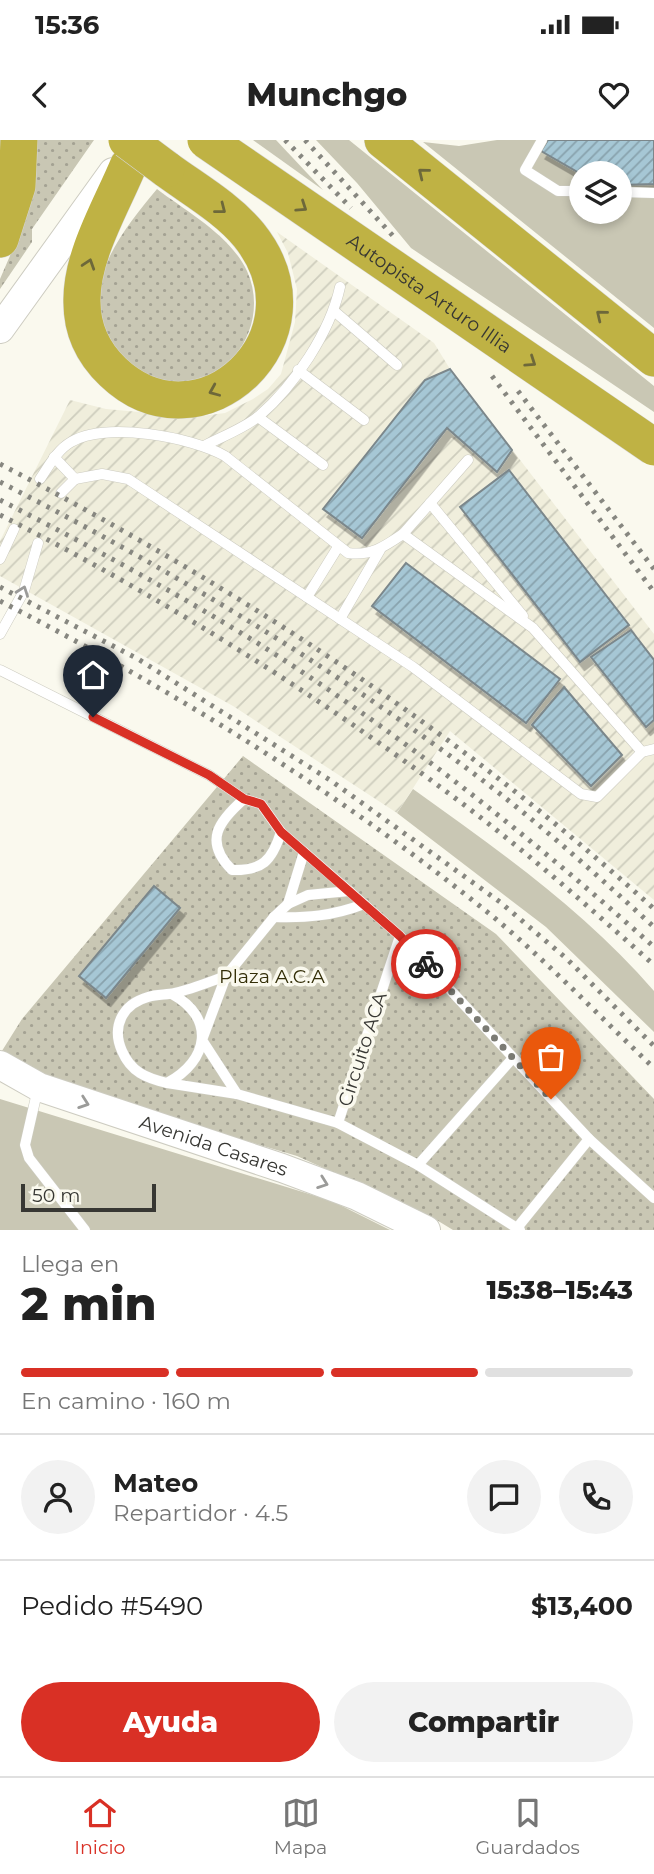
<!DOCTYPE html>
<html lang="es">
<meta charset="utf-8">
<style>
body{margin:0;font-family:Montserrat,sans-serif;background:#f2f2f2;color:#222;height:100vh;display:flex;flex-direction:column;font-size:26px;white-space:nowrap}
*{box-sizing:border-box;margin:0}
p{font-size:23px;color:#767676}
.icon{flex:none;width:38px;height:38px;fill:none;stroke:currentColor;stroke-width:2;stroke-linecap:round;stroke-linejoin:round}
.map{position:relative;height:1090px;overflow:hidden}
.side{display:flex;flex-direction:column;background:#fff;flex:1}
.side>*{flex:none}
.controls{position:absolute;left:569px;top:21px;display:grid;gap:14px}
.controls a{display:grid;place-items:center;width:63px;height:63px;border-radius:50%;background:#fff;box-shadow:0 4px 10px #0003;font-size:35px}
.scale{position:absolute;left:21px;bottom:18px;width:135px;box-sizing:border-box;padding-left:7px;border:4px solid #373733;border-top:0;font-size:19px;line-height:24px;white-space:nowrap;color:#373733;-webkit-text-stroke:5px #faf9ee;paint-order:stroke}
.pin{position:absolute;display:grid;place-items:center;width:60px;height:60px;color:#fff;margin:-72px -30px;border-radius:50% 50% 50% 0;rotate:-45deg;box-shadow:0 0 7px #0007}
.pin .icon{rotate:45deg}
.courier{position:absolute;display:grid;place-items:center;width:70px;height:70px;margin:-35px;border:5px solid #d93025;border-radius:50%;background:#fff;color:#222;box-shadow:0 2px 9px #0007}
.head em{font-style:normal;font-weight:800}
.head div{display:flex;flex-direction:column-reverse}
.head{display:flex;align-items:center;justify-content:space-between;height:119px;padding:0 21px}
h1{font-size:46px;font-weight:800;line-height:52px}
.bar{display:grid;grid-template-columns:repeat(4,1fr);gap:10px 7px;align-content:center;height:84px;padding:0 21px}
.bar i{height:9px;border-radius:5px;background:#e0e0e0}
.bar .active{background:#d93025}
.bar p{grid-column:span 4}
.line{display:flex;align-items:center;gap:18px;padding:0 21px;border-top:2px solid #e0e0e0}
.line div{flex:1}
.round{display:grid;place-items:center;flex:none;width:74px;height:74px;border-radius:37px;background:#f2f2f2}
.primary-button{display:flex;gap:14px;margin-top:auto;padding:14px 21px}
.primary-button a{flex:1;height:80px;border-radius:42px;background:#d93025;color:#fff;font-size:28px;font-weight:800;line-height:80px;text-align:center}
.primary-button a+a{background:#f2f2f2;color:#222}
.status{display:flex;justify-content:space-between;align-items:center;height:49px;padding:0 35px;background:#fff;direction:ltr}
.status svg{height:19px;fill:currentColor}
header{display:flex;justify-content:space-between;align-items:center;height:91px;padding:0 21px;background:#fff;font-size:32px;font-weight:800}
.tab-bar{display:flex;justify-content:space-around;align-items:center;height:98px;border-top:2px solid #e0e0e0;background:#fff;font-size:19px;color:#767676}
.tab-bar a{display:grid;justify-items:center;gap:4px}
.tab-bar .active{color:#d93025}
.map>svg:first-child{display:block}
</style>
<div class="status"><b>15:36</b><svg viewBox="0 0 49 12"><path d="M0 12V9h3v3zM5 12V6h3v6zM10 12V3h3v9zM15 12V0h3v12zM26 1h20v11H26zM47 4h2v5h-2z"/></svg></div>
<header><svg class="icon" aria-label="back" viewBox="0 0 24 24"><path d="M15 5l-7 7 7 7"/></svg>Munchgo<svg class="icon" aria-label="heart" viewBox="0 0 24 24"><path d="M12 20l-8-8c-3-5 5-10 8-4 3-6 11-1 8 4z"/></svg></header>
<div class="map">
<svg width="654" height="1090" viewBox="0 0 654 1090">
<defs>
<pattern id="industrial-furrows" width="10" height="10" patternUnits="userSpaceOnUse" patternTransform="scale(1.75)"><rect width="10" height="10" fill="#f0eedc"/><path d="M-1 1l2-2M0 10L10 0M9 11l2-2" fill="none" stroke="#cecdbd"/></pattern>
<pattern id="park-dots" width="8" height="8" patternUnits="userSpaceOnUse" patternTransform="scale(1.75)"><rect width="8" height="8" fill="#c9c7b4"/><path d="M2 2h.1M6 6h.1" fill="none" stroke="#a4a293" stroke-width="1.8" stroke-linecap="round"/></pattern>
<pattern id="building-hatch" width="6" height="6" patternUnits="userSpaceOnUse" patternTransform="scale(1.75)"><rect width="6" height="6" fill="#a6c7d5"/><path d="M-1 1l2-2M0 6l6-6M5 7l2-2" fill="none" stroke="#88a2ad"/></pattern>
<filter id="shadow"><feDropShadow dx="4.5" dy="8" stdDeviation="0" flood-color="#0004"/></filter>
</defs>
<rect width="100%" height="100%" fill="#faf9ee"/>
<polygon fill="url(#industrial-furrows)" points="277,92 434,203 450,229 654,494 654,760 450,591 397,673 233,566 0,436 0,401 70,260 106,269 194,277 225,273 253,259 268,249 281,234 295,182 297,149 288,113"/>
<g fill="#c9c7b4" fill-rule="evenodd">
<polygon points="253,0 276,0 323,50"/>
<polygon points="316,0 349,0 654,246 654,272 411,108 357,43"/>
<path d="M497,0h157v188l-231,-186 36,4zM581,33h39v39h-39z"/>
<path d="M413,649c85,61 172,122 241,202v41l-108,-105 -149,-114z"/>
<polygon points="0,959 332,1061 390,1090 0,1090"/>
</g>
<g fill="url(#park-dots)">
<polygon points="33,0 94,0 32,89 32,102 0,149 0,139 25,81 32,55"/>
<path d="M157,49c30,23 73,46 90,82 22,48 -10,107 -63,111 -6,0 -15,2 -21,1 -19,-5 -41,-22 -51,-38 -36,-58 8,-111 45,-156z"/>
<polygon points="243,616 496,794 654,959 654,1090 453,1090 430,1076 297,1016 47,942 0,914 22,879"/>
</g>
<g fill="url(#building-hatch)" stroke="#7b878b" stroke-width="2" filter="url(#shadow)">
<polygon points="548,0 654,0 654,44 620,45 620,33 581,34 541,11"/>
<polygon points="450,229 512,310 497,332 447,288 362,398 323,369 425,240"/>
<polygon points="509,330 629,485 580,522 460,367"/>
<polygon points="406,423 560,539 526,583 372,466"/>
<polygon points="631,490 654,520 654,580 646,587 591,517"/>
<polygon points="564,547 622,615 591,646 532,585"/>
<polygon points="154,746 180,768 106,858 79,836"/>
</g>
<g fill="none" stroke-linecap="round" stroke-linejoin="round">
<defs>
<g id="lane">
<polyline points="542,0 525,30 558,51 581,51"/>
<polyline points="620,52 654,53"/>
<polyline points="334,171 397,225"/>
<polyline points="298,230 364,280"/>
<polyline points="258,277 323,325"/>
<path d="M206,305c17,-9 39,-17 53,-29 36,-31 71,-84 81,-129"/>
<polyline points="54,317 75,339"/>
<path d="M40,339c9,-13 17,-29 31,-37 34,-21 121,-5 154,14l123,97c23,3 36,-6 55,-19l130,94 109,124"/>
<polyline points="75,339 102,334 128,339 413,527 581,654 597,657 642,612 654,609"/>
<polyline points="61,353 75,339"/>
<polyline points="430,363 523,476"/>
<polyline points="403,394 468,320"/>
<polyline points="0,419 14,389"/>
<polyline points="307,457 338,407"/>
<polyline points="340,479 380,410"/>
<polyline points="0,494 24,451 38,403"/>
<path d="M0,530l209,105 35,24 17,5 20,28c-9,29 -19,39 -49,38 -29,-29 -13,-49 12,-71"/>
<polyline points="281,692 349,751"/>
<polyline points="288,764 304,712"/>
<path d="M274,777c32,1 59,-1 90,-13"/>
<path d="M172,854c44,24 37,67 -5,89 -21,-5 -36,-11 -45,-32 -11,-25 1,-47 26,-54 9,-3 18,-2 27,-4 17,-4 34,-11 51,-17"/>
<polyline points="167,943 237,954 338,983 418,1025 520,1090"/>
<polyline points="38,948 25,1005 29,1018 85,1090"/>
<polyline points="237,954 202,900 226,836 274,777 288,764 308,755 349,751 400,796 589,999 654,1058"/>
<polyline points="338,983 400,796"/>
<polyline points="418,1025 512,919"/>
<polyline points="517,1088 589,999"/>
</g>
<g id="secondary">
<polyline points="0,189 113,32"/>
<path id="s1" d="M0,925l39,22 243,81 75,28 69,34"/>
</g>
<g id="highway">
<polyline points="383,0 654,218"/>
<path d="M128,26c-17,41 -47,90 -46,136 0,27 11,51 31,70 87,83 217,-36 136,-137 -22,-27 -56,-46 -83,-66"/>
<polyline points="0,99 17,46 19,0"/>
</g>
</defs>
<use href="#lane" stroke="#cdccc1" stroke-width="11"/>
<use href="#secondary" stroke="#cdccc1" stroke-width="30"/>
<use href="#highway" stroke="#d7d7d6" stroke-width="38"/>
<use href="#lane" stroke="#fff" stroke-width="10"/>
<use href="#secondary" stroke="#fff" stroke-width="28"/>
<use href="#highway" stroke="#bfb244" stroke-width="37"/>
<g stroke="#878780" stroke-width="5" stroke-dasharray="3.5 7" stroke-linecap="butt">
<polyline points="285,0 351,68"/>
<polyline points="305,0 394,97"/>
<polyline points="492,236 654,452"/>
<polyline points="518,251 654,429"/>
<path d="M0,324c236,123 457,266 654,445"/>
<path d="M0,342c166,85 327,181 477,294 62,47 120,99 177,151"/>
<path d="M0,360c88,45 175,92 259,144 139,88 272,193 395,303"/>
<path d="M0,375c160,81 315,178 459,286 68,51 131,107 195,164"/>
<polyline points="0,447 138,519 330,640 500,762 567,819 654,906"/>
<path d="M0,461c173,89 340,192 491,314 58,48 109,102 163,153"/>
</g>
<defs>
<g id="highway-bridge">
<polyline points="127,0 166,29"/>
<path id="s2" d="M206,0l448,307"/>
</g>
</defs>
<use href="#highway-bridge" stroke="#d7d7d6" stroke-width="38" stroke-linecap="butt"/>
<use href="#highway-bridge" stroke="#bfb244" stroke-width="37"/>
</g>
<defs><path id="oneway-chevron" d="M-2-3.5L2.5 0L-2 3.5" fill="none" stroke-width="1.6" stroke-linecap="round" stroke-linejoin="round" transform="scale(1.75)"/></defs>
<g stroke="#6d683a">
<use href="#oneway-chevron" transform="translate(423 33) rotate(-141)"/>
<use href="#oneway-chevron" transform="translate(302 67) rotate(34)"/>
<use href="#oneway-chevron" transform="translate(221 69) rotate(38)"/>
<use href="#oneway-chevron" transform="translate(89 124) rotate(-72)"/>
<use href="#oneway-chevron" transform="translate(601 175) rotate(-141)"/>
<use href="#oneway-chevron" transform="translate(531 222) rotate(34)"/>
<use href="#oneway-chevron" transform="translate(214 251) rotate(157)"/>
</g>
<g stroke="#9b9b99">
<use href="#oneway-chevron" transform="translate(23 451) rotate(-70)"/>
<use href="#oneway-chevron" transform="translate(84 963) rotate(19)"/>
<use href="#oneway-chevron" transform="translate(323 1043) rotate(20)"/>
</g>
<g fill="none" stroke-linecap="round" stroke-linejoin="round">
<polyline stroke="#7b7b74" stroke-width="7" stroke-dasharray="0 12.6" points="426,824 551,959"/>
<polyline stroke="#d93025" stroke-width="9" points="93,577 209,635 244,659 261,664 281,692 400,796 426,824"/>
</g>
<g text-anchor="middle" stroke-width="7" stroke-linejoin="round" paint-order="stroke">
<g font-size="19" fill="#373733" stroke="#faf9ee">
<text dy="7" stroke="none"><textPath href="#s2" startOffset="271">Autopista Arturo Illia</textPath></text>
<text transform="translate(362 909) rotate(-72)" y="7">Circuito ACA</text>
<text dy="7" stroke="none"><textPath href="#s1" startOffset="229">Avenida Casares</textPath></text>
</g>
<g font-size="19" fill="#332e07" stroke="#faf9ee">
<text x="272" y="843">Plaza A.C.A</text>
</g>
</g>
</svg>
<div class="controls">
<a><svg class="icon" aria-label="layers" viewBox="0 0 24 24"><path d="M12 4l9 5-9 5-9-5zM3 14l9 5 9-5"/></svg></a>
</div>
<div class="scale">50 m</div>
<div class="pin" style="left:551px;top:959px;background:#ea580c"><svg class="icon" aria-label="bag" viewBox="0 0 24 24"><path d="M5 8h14l-1 12H6zM9 8a3 3 0 0 1 6 0"/></svg></div>
<div class="pin" style="left:93px;top:577px;background:#1f2937"><svg class="icon" aria-label="home" viewBox="0 0 24 24"><path d="M3 11l9-7 9 7M6 9v11h12V9"/></svg></div>
<div class="courier" style="left:426px;top:824px"><svg class="icon" aria-label="bike" viewBox="0 0 24 24"><circle cx="6" cy="16" r="4"/><circle cx="18" cy="16" r="4"/><path d="M6 16l4-8h5l3 8M10 8l3 8H6M13 5h3"/></svg></div>
</div>
<section class="side">
<div class="head"><div><h1>2 min</h1><p>Llega en</p></div><em>15:38–15:43</em></div>
<div class="bar"><i class="active"></i><i class="active"></i><i class="active"></i><i></i><p>En camino · 160 m</p></div>
<div class="line" style="height:126px"><a class="round"><svg class="icon" aria-label="person" viewBox="0 0 24 24"><circle cx="12" cy="8" r="4"/><path d="M4 21q1-7 8-7t8 7"/></svg></a><div><b>Mateo</b><p>Repartidor · 4.5</p></div><a class="round"><svg class="icon" aria-label="chat" viewBox="0 0 24 24"><path d="M4 5h16v11H9l-5 4z"/></svg></a><a class="round"><svg class="icon" aria-label="phone" viewBox="0 0 24 24"><path d="M5 4h4l2 5-3 2q2 4 5 5l2-3 5 2v4C11 20 4 13 5 4z"/></svg></a></div>
<div class="line" style="height:91px"><div>Pedido #5490</div><b>$13,400</b></div>
<div class="primary-button"><a>Ayuda</a><a>Compartir</a></div>
</section>
<nav class="tab-bar">
<a class="active"><svg class="icon" aria-label="home" viewBox="0 0 24 24"><path d="M3 11l9-7 9 7M6 9v11h12V9"/></svg>Inicio</a>
<a><svg class="icon" aria-label="map" viewBox="0 0 24 24"><path d="M3 6l6-2 6 2 6-2v14l-6 2-6-2-6 2zM9 4v14M15 6v14"/></svg>Mapa</a>
<a><svg class="icon" aria-label="saved" viewBox="0 0 24 24"><path d="M7 4h10v16l-5-4-5 4z"/></svg>Guardados</a>
</nav>
